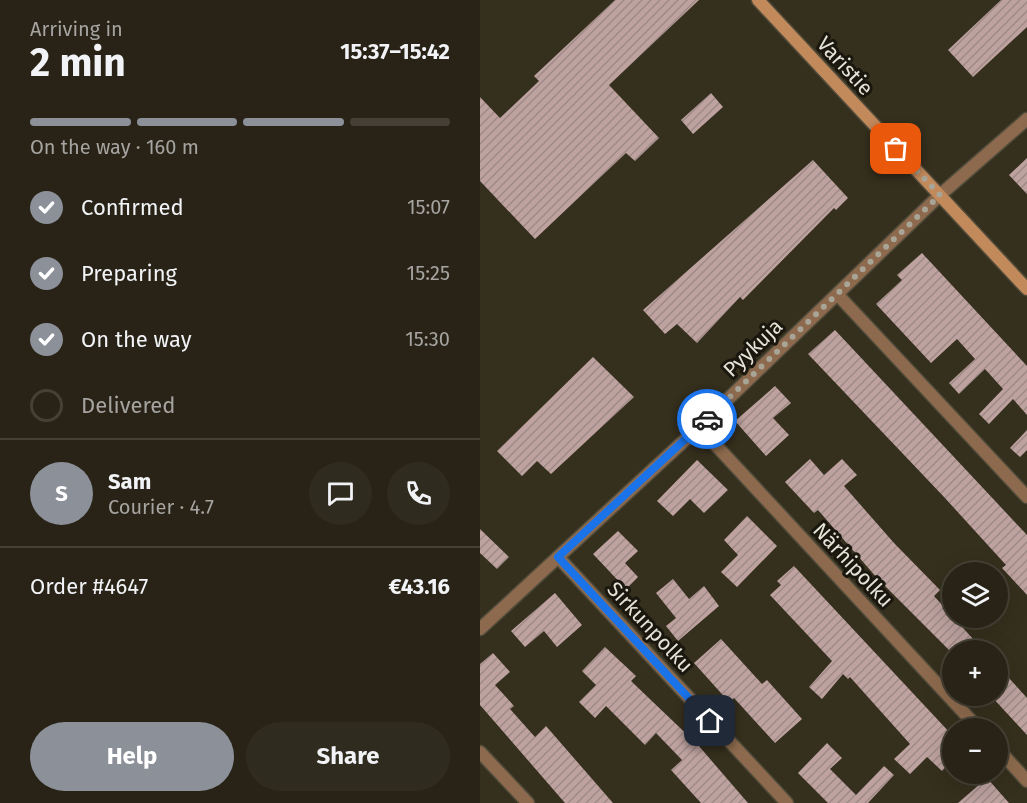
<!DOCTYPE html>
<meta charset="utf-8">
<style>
body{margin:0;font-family:"Fira Sans",sans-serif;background:#302b1f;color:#f1f3f6;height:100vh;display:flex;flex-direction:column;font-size:22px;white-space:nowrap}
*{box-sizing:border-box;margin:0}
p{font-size:20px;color:#a5a4a1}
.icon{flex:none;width:33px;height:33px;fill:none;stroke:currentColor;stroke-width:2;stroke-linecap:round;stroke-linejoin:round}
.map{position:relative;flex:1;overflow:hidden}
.details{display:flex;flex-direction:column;background:#282316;width:480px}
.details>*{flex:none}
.buttons{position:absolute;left:462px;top:562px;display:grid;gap:12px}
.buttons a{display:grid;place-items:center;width:66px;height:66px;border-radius:50%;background:#282316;box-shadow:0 6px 24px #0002,0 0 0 2px #444035;font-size:30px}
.pin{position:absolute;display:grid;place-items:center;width:51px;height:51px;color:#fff;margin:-26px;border-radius:12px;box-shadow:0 3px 9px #0006}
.courier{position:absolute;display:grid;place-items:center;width:60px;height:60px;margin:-30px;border:4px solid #1a73e8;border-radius:50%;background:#fff;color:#222;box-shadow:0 2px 8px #0007}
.headline em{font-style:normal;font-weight:700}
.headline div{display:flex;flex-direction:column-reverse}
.headline{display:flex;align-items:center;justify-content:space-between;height:102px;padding:0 30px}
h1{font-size:39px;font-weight:700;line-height:45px}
.bar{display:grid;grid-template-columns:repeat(4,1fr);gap:9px 6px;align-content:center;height:72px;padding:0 30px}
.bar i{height:8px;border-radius:4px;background:#444035}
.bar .selected{background:#8c9099}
.bar p{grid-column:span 4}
.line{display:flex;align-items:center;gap:15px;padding:0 30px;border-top:2px solid #444035}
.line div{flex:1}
.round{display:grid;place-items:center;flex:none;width:63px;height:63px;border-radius:32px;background:#302b1f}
ol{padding:0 30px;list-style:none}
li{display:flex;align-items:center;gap:18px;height:66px}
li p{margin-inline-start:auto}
li .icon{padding:6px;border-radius:50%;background:#8c9099;color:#fff;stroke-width:4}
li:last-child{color:#a5a4a1}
li i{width:33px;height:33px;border:3px solid #444035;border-radius:50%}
.primary-button{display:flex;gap:12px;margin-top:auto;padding:12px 30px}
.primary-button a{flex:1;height:69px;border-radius:36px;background:#8c9099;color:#fff;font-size:24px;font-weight:700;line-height:69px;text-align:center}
.primary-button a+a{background:#302b1f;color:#f1f3f6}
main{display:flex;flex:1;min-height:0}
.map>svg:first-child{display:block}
</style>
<main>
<section class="details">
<div class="headline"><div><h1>2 min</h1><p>Arriving in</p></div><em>15:37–15:42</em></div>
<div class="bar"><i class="selected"></i><i class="selected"></i><i class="selected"></i><i></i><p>On the way · 160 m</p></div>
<ol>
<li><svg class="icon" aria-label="check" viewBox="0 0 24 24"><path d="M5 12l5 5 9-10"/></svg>Confirmed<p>15:07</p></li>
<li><svg class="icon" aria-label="check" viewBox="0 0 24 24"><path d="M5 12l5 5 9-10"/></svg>Preparing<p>15:25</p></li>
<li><svg class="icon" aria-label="check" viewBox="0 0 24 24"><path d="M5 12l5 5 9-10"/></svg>On the way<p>15:30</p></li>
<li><i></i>Delivered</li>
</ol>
<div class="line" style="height:108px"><b class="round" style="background:#8c9099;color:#fff">S</b><div><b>Sam</b><p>Courier · 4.7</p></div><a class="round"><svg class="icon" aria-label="chat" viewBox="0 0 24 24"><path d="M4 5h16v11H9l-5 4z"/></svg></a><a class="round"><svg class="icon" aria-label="phone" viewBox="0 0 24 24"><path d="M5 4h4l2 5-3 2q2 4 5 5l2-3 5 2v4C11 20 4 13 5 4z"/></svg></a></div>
<div class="line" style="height:78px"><div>Order #4647</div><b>€43.16</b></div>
<div class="primary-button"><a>Help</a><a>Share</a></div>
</section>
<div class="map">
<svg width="547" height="803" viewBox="0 0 547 803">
<defs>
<pattern id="building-hatch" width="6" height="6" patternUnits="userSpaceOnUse" patternTransform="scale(1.5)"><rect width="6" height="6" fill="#bda29f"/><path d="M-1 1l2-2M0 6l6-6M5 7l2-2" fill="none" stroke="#9f8a87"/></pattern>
</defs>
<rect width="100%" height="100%" fill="#352f1d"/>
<g fill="url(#building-hatch)">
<polygon points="135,0 219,0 129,85 179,138 155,161 146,153 55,239 0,181 0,97 20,118 59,81 54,76"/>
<polygon points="521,0 547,0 547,27 493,77 468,50"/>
<polygon points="231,93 243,107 213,134 201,120"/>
<polygon points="547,158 547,194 529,175"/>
<polygon points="333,160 368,198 356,210 354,208 263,300 260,297 217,343 197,324 185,334 163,310"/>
<polygon points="442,253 547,366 547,415 533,399 509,424 499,414 523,389 505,369 479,394 469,383 495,359 477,339 451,363 396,304 422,280 417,275"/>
<polygon points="355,330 547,535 547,595 522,568 526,565 464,497 328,354"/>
<polygon points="113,357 154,397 71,474 57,461 42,476 17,451"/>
<polygon points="295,386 311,403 293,418 309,435 286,456 255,421"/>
<polygon points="547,430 547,450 540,457 530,448"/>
<polygon points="330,459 344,475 362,459 377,475 364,486 414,543 460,590 454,596 504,651 470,651 397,578 338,510 334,513 305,482"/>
<polygon points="217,460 248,490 224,513 210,499 193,516 177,501"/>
<polygon points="267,516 297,546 257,587 241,572 258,555 244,540"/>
<polygon points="0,529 29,557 17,569 0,553"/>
<polygon points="138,531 158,551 145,563 158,577 146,589 113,554"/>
<polygon points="314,566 472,735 472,760 462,771 447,757 430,774 414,759 430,744 370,677 368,679 363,674 342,699 329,687 352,661 290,595 301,585 297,581"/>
<polygon points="193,579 209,599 224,586 239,606 198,641 186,626 196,618 176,593"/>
<polygon points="75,593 102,625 77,647 64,631 45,647 31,631"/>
<polygon points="241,639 282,684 287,680 322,719 295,743 254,698 249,702 214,663"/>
<polygon points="125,647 156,676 151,681 218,745 268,803 221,803 191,770 202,760 176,733 165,745 126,706 115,718 99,702 116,685 102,671"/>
<polygon points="13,653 30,672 15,685 34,706 30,709 55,737 66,726 133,803 85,803 0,705 0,664"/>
<polygon points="518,666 547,698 547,735 511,696 518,696"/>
<polygon points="347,743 362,758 350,769 376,795 404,766 414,775 388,803 348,803 318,773"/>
<polygon points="507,778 529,803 478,803"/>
</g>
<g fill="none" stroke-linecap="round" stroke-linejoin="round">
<defs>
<g id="street">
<polyline points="358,295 547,497"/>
<polyline points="219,427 499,729"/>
<polyline points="78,557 307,803"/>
<polyline points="0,629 219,427 460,195 547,119"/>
<polyline points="518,749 547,781"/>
<polyline points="0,752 48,803"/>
</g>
<polyline id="secondary" points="278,0 547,289"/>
</defs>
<use href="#street" stroke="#514c3b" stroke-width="15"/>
<use href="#secondary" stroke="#514c3b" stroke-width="15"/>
<use href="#street" stroke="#8d6a4d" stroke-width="12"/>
<use href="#secondary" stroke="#c2895b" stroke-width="12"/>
</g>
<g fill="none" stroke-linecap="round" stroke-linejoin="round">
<polyline stroke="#a8a496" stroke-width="6" stroke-dasharray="0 10.8" points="227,419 460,195 416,149"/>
<polyline stroke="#1a73e8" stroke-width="8" points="227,419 78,557 230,721"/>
</g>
<g text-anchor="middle" stroke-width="6" stroke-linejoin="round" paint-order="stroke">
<g font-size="21" fill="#e6e3d7" stroke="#1a170f">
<text transform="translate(365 66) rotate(47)" y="7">Varistie</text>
<text transform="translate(273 348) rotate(-44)" y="7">Pyykuja</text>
<text transform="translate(373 565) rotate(47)" y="7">Närhipolku</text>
<text transform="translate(170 627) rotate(47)" y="7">Sirkunpolku</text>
</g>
</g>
</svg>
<div class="buttons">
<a><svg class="icon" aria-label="layers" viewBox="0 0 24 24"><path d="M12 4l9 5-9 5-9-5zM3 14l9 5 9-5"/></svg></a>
<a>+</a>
<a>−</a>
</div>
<div class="pin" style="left:416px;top:149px;background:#ea580c"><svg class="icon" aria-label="bag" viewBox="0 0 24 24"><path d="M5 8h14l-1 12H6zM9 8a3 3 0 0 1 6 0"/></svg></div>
<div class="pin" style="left:230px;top:721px;background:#1f2937"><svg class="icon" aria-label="home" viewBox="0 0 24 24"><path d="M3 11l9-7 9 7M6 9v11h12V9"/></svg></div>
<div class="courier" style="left:227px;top:419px"><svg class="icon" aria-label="car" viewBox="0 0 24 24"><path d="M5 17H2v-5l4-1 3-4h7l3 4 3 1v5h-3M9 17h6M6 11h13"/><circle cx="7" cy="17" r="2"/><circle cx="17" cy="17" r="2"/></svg></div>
</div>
</main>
